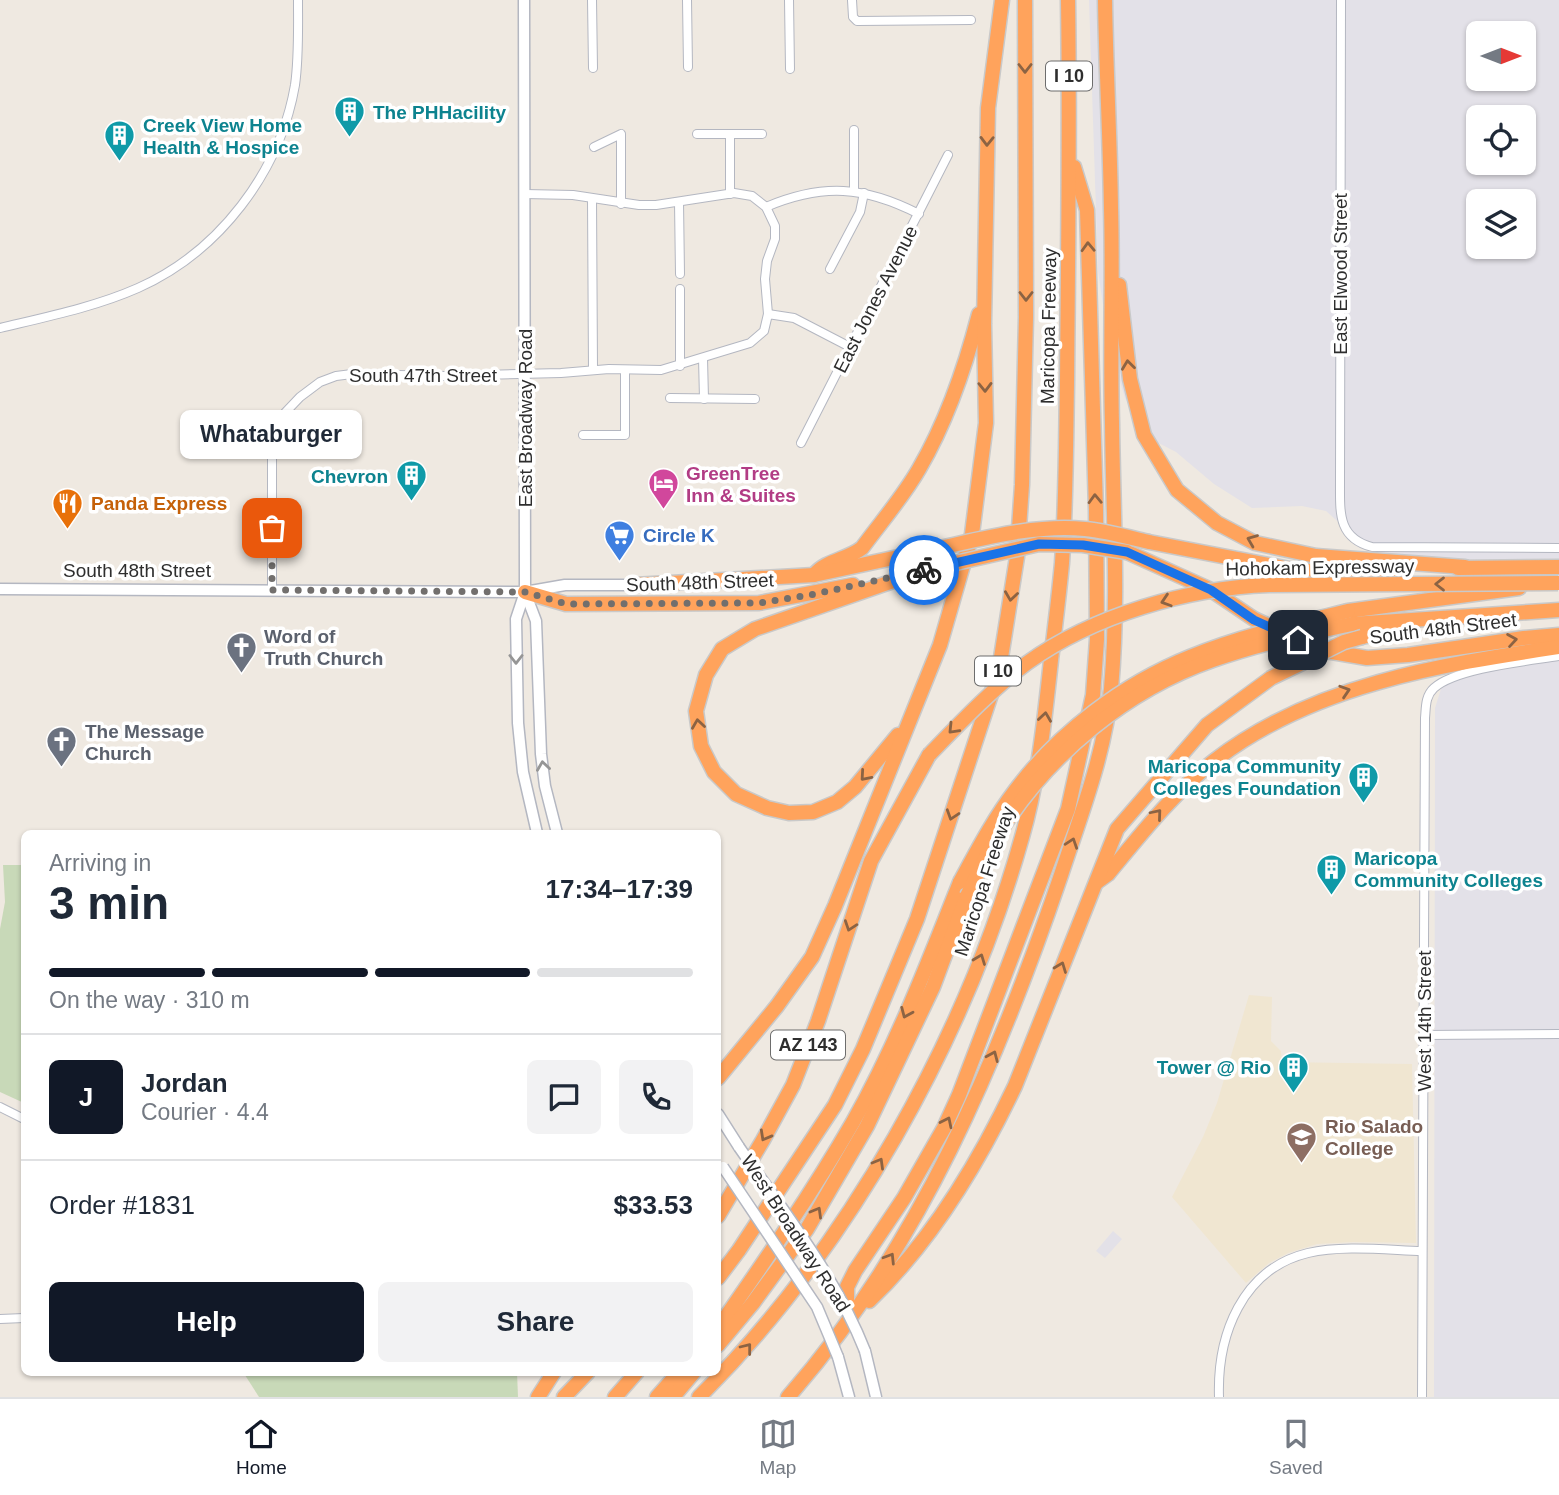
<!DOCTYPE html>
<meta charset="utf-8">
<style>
body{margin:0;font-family:Arial,sans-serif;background:#f2f2f3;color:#1f2937;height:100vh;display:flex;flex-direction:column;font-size:26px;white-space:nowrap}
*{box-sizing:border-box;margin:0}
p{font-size:23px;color:#747a83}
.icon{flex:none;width:38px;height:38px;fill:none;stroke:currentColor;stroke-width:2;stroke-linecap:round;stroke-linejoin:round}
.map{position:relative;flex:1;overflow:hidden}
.side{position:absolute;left:21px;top:830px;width:700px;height:546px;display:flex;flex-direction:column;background:#fff;border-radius:10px;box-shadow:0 2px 5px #0004}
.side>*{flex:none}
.needle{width:46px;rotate:90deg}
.tools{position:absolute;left:1466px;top:21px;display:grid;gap:14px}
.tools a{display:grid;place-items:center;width:70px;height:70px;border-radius:10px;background:#fff;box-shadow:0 2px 5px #0004;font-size:35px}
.pin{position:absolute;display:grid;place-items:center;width:60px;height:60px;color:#fff;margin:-30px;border-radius:14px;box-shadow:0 4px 10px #0006}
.courier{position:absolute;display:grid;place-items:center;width:70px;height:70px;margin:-35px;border:5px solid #1a73e8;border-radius:50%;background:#fff;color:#222;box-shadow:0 2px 9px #0007}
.bubble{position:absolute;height:49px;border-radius:10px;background:#fff;box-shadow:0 2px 5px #0004;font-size:23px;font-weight:700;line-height:49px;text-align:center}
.head em{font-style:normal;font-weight:700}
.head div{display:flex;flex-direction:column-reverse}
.head{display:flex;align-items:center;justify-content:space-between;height:119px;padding:0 28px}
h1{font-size:46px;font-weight:700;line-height:52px}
.bar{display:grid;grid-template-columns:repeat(4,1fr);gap:10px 7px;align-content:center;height:84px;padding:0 28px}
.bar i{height:9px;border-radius:5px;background:#e0e1e3}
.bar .active{background:#111827}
.bar p{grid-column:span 4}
.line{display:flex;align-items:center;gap:18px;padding:0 28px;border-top:2px solid #e0e1e3}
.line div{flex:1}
.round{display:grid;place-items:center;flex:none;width:74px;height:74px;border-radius:10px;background:#f2f2f3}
.primary-button{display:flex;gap:14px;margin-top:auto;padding:14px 28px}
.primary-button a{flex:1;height:80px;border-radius:10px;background:#111827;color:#fff;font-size:28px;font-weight:700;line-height:80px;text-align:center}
.primary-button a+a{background:#f2f2f3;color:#1f2937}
.dock{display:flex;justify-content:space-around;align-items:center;height:98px;border-top:2px solid #e0e1e3;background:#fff;font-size:19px;color:#747a83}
.dock a{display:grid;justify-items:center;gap:4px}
.dock .active{color:#111827}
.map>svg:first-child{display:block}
</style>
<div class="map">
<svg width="1559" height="1397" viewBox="0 0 1559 1397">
<rect width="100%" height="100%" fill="#efe9e1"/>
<g fill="#e3e1e8" fill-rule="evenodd">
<path d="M1089,0h470v561l-115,1 -64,-3 -54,-48 -24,-5 -50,2 -38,-24 -38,-32 -31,-16 -20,-38 -16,-53 -11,-74zM1479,33h45v46h-45zM1479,117h45v46h-45zM1479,201h45v46h-45z"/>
<polygon points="1559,648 1559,1397 1434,1397 1435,708 1441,689 1461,673"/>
<polygon points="1113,1231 1122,1239 1105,1258 1096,1251"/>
</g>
<polygon fill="#f0e6d1" points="1249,995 1272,997 1271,1041 1281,1051 1282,1062 1412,1064 1416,1243 1353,1242 1317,1244 1288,1253 1269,1263 1246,1283 1172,1197 1203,1137 1217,1103"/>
<g fill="#c8d9b8">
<polygon points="3,865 24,865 24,1103 0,1092 0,929 5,902"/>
<polygon points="243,1372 517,1372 518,1397 259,1397"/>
</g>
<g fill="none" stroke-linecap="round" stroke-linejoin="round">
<defs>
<g id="minor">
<polyline points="592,0 593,68"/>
<polyline points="687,0 688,67"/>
<polyline points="789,0 790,69"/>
<polyline points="852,0 853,17 857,21 971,20"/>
<path d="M1341,0l-1,484c0,29 -2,54 32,63l187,1"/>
<polyline points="697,134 762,134"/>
<polyline points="730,134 730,194"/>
<polyline points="594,147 621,134 621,204"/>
<polyline points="854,191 854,130"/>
<polyline points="525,194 573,195 639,205 656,205 734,193 752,196 766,207 775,226 775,239 767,261 765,279 768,314"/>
<polyline points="592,199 593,370"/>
<polyline points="679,202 680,274"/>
<path d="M766,207c57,-24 98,-21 153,7"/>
<polyline points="830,269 860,212 864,193"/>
<polyline points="680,289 680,366"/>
<path d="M0,328c46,-11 95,-21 138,-40 81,-36 142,-116 157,-203 4,-28 3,-57 3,-85"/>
<polyline points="703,358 704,399"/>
<polyline points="670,398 755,399"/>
<polyline points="583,435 625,435 625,370"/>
<polyline points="801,443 948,155"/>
<polyline points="272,590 272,443 280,418 300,397 320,382 336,376 352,374 445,376 561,373 609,369 661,370 750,343 764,331 768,314 794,318 850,347"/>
<polyline points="1425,1035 1559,1034"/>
<polyline points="0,1107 24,1119"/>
<polyline points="0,1319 24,1318"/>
<path d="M1219,1397c-2,-62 23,-128 89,-144 34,-8 79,-3 114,-2"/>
<path d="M1422,1397l3,-679c1,-10 0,-22 9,-30 22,-20 94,-27 125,-32"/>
</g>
<g id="secondary">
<polyline points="524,0 525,592 516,619 518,723 523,772 537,833"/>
<polyline points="0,589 525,592 565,585 634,585"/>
<polyline points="525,592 536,621 541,754 545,786 557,833"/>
<polyline points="718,1114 739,1147"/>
<polyline points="865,1351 876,1397"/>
<polyline points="838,1357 849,1397"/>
</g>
<g id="motorway">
<polyline points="1119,285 1130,379 1144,435 1177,490 1217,523 1255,543 1316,556 1465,567"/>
<polyline points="1149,542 1295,570 1348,574 1403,570"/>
<polyline points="1127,552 1211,590 1254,619 1320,650 1367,658 1408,655 1524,638 1559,635"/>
<polyline points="1458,568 1559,567"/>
<path d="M814,575c12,-15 33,-15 48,-27 19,-26 41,-51 57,-79 28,-48 46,-101 60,-155"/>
<polyline points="634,585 814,575 926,551"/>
<polyline points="525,592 566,604 759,603 853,585"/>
<polyline points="1348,611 1519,588"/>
<polyline points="1352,624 1559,610"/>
<polyline points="1362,637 1407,627"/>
<polyline points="898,735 855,787 837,802 813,812 789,813 767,808 736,794 714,772 701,746 696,711 706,675 722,649 755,629 925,570"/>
<path d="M1097,882l11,-8c33,-40 65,-81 106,-113 98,-76 225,-96 345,-114"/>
<polyline points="718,1078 777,1006 812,957 835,906 940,645 972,534 986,423 984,324 988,108 1002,0"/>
<polyline points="718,1216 763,1140 793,1085 818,1021 871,861 929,755"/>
<polyline points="718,1278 739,1250 835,1105 863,1049 917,919 999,670 1017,557 1022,485 1026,317 1025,0"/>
<path d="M869,1301c63,-60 109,-137 146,-215l102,-257 90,-104 64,-47 31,-15"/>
<polyline points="847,1309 847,1287 855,1271 904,1198 944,1128 959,1095 1068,809 1093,695 1097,639 1096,510 1087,210 1074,167"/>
<path d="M718,1328c47,-67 94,-135 135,-206 43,-76 75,-159 107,-240"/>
<polyline points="718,1345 753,1303 807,1229 867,1126 933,987 967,896"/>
<polyline points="538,1397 554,1372"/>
<polyline points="564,1397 588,1372"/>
<polyline points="615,1397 637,1372"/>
<polyline points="657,1397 679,1372"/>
<polyline points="673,1397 694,1372"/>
<path d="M699,1397c148,-147 267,-359 323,-560 16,-55 23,-120 29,-177 4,-33 8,-65 11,-97 4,-60 4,-120 5,-180 1,-128 3,-255 1,-383"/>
<path d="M788,1397c131,-149 210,-336 273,-522 20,-61 44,-121 50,-186 8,-89 2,-177 1,-266 -2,-72 1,-144 -1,-215 -1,-70 -5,-139 -6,-208"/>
</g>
</defs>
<use href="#minor" stroke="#b4b7c1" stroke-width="10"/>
<use href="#secondary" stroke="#b4b7c1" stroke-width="13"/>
<use href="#motorway" stroke="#c9c9c9" stroke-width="17"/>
<use href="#minor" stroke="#fff" stroke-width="8"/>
<use href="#secondary" stroke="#fff" stroke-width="10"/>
<use href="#motorway" stroke="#ffa35c" stroke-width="14"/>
<defs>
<g id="secondary-bridge">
<path d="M739,1147c45,65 97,130 126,204"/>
<polyline points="723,1167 817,1307 838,1357"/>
</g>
<g id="motorway-bridge">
<path d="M926,551c52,-11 106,-27 159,-22 21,2 43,8 64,13"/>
<polyline points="925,570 1039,544 1083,545 1127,552"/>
<polyline points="1302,663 1344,642 1362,637"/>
<path d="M929,755c31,-32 62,-65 98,-92 67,-48 161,-75 242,-78l289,-2"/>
<path d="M960,882c17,-31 33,-62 55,-91 43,-58 108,-107 175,-134 51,-21 105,-33 158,-46"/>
<path d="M967,896c11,-22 21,-46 34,-66 49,-77 126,-140 212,-170 45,-16 92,-26 139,-36"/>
</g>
</defs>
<use href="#secondary-bridge" stroke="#b4b7c1" stroke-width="13" stroke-linecap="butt"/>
<use href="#motorway-bridge" stroke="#c9c9c9" stroke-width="17" stroke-linecap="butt"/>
<use href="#secondary-bridge" stroke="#fff" stroke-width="10"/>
<use href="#motorway-bridge" stroke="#ffa35c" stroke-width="14"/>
</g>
<defs><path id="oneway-chevron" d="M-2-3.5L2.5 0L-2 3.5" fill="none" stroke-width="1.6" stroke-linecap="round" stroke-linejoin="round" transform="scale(1.75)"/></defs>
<g stroke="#8c6343">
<use href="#oneway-chevron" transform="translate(1025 68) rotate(90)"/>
<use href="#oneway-chevron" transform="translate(987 141) rotate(91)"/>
<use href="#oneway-chevron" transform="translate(1088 247) rotate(-92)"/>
<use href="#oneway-chevron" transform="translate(1026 296) rotate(90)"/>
<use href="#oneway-chevron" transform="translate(1128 365) rotate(-97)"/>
<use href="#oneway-chevron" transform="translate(985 387) rotate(89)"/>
<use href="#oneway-chevron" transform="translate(1095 499) rotate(-92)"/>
<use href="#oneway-chevron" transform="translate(1252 540) rotate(-158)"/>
<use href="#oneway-chevron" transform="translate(1440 584) rotate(180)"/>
<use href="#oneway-chevron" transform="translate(1011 596) rotate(98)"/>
<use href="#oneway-chevron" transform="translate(1166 601) rotate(162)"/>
<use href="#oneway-chevron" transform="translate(1512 640) rotate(-9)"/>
<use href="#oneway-chevron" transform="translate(1345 691) rotate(-18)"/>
<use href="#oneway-chevron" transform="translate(1045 717) rotate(-82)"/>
<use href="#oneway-chevron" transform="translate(698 724) rotate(-98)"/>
<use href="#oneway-chevron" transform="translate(953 729) rotate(134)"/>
<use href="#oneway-chevron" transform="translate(865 776) rotate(131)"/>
<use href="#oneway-chevron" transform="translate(1157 814) rotate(-50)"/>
<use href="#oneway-chevron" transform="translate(952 815) rotate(108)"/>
<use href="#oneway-chevron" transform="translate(1072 843) rotate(-71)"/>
<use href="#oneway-chevron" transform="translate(850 926) rotate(109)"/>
<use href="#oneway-chevron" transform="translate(980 959) rotate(-69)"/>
<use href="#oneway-chevron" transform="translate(1061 967) rotate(-69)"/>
<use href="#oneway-chevron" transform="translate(906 1013) rotate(113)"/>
<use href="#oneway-chevron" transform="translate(993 1056) rotate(-67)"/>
<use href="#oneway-chevron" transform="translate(947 1122) rotate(-64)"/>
<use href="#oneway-chevron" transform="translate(765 1136) rotate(119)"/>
<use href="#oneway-chevron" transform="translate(879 1163) rotate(-60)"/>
<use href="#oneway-chevron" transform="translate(817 1212) rotate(-60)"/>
<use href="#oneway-chevron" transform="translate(890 1258) rotate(-58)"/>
<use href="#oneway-chevron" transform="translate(747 1348) rotate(-52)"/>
</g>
<g stroke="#969696">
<use href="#oneway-chevron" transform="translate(516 659) rotate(90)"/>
<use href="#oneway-chevron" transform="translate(543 766) rotate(-98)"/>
</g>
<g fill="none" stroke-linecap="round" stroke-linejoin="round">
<polyline stroke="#726f6d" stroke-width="7" stroke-dasharray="0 12.6" points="272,528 272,590 525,592 566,604 759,603 815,594 924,570"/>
<polyline stroke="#1a73e8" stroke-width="9" points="924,570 1039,544 1083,545 1127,552 1211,590 1254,620 1298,640"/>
</g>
<defs>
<symbol id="building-pin" viewBox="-11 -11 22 30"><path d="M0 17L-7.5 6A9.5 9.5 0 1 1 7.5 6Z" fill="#0f9aa8" stroke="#fff"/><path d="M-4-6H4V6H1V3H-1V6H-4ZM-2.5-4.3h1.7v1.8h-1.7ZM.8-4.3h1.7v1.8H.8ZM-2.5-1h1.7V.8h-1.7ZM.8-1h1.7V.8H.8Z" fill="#fff"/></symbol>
<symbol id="hotel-pin" viewBox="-11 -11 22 30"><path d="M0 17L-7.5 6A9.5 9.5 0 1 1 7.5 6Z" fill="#d1479c" stroke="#fff"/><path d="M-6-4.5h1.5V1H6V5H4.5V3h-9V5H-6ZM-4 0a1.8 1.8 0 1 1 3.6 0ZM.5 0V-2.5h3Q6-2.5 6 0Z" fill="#fff"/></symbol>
<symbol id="restaurant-pin" viewBox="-11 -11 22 30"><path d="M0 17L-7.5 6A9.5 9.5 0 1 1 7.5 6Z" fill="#e8710a" stroke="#fff"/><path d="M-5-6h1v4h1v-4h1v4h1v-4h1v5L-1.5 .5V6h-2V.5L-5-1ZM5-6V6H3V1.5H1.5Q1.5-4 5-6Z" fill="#fff"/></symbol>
<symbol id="supermarket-pin" viewBox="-11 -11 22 30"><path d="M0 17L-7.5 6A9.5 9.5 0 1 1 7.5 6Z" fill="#3f7fe0" stroke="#fff"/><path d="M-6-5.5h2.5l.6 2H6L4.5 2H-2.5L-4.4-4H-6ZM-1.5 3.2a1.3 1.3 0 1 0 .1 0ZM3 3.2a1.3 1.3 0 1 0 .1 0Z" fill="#fff"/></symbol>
<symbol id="church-pin" viewBox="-11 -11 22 30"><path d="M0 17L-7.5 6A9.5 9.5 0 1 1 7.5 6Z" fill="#6b7280" stroke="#fff"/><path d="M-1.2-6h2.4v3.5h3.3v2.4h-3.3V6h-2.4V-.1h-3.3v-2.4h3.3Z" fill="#fff"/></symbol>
<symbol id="university-pin" viewBox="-11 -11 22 30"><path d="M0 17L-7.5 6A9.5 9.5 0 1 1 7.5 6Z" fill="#8d6e63" stroke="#fff"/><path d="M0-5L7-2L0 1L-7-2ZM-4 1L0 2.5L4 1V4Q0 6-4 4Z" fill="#fff"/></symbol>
</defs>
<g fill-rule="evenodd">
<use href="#building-pin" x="332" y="94" width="35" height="47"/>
<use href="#building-pin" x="102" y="118" width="35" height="47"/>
<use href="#building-pin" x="394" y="458" width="35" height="47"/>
<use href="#hotel-pin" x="646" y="466" width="35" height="47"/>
<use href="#restaurant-pin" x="50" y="486" width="35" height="47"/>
<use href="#supermarket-pin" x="602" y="518" width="35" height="47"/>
<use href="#church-pin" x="224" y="630" width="35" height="47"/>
<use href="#church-pin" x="44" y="724" width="35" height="47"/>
<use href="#building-pin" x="1346" y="760" width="35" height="47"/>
<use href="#building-pin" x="1314" y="852" width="35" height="47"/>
<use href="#building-pin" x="1276" y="1050" width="35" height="47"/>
<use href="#university-pin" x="1284" y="1120" width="35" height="47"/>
</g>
<g text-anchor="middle" stroke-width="7" stroke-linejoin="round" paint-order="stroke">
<g fill="#fff" stroke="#6d6d6d" stroke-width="2">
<rect x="1046" y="61.5" width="46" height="29" rx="5"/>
<rect x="975" y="656.5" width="46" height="29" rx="5"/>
<rect x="771" y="1030.5" width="74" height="29" rx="5"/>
</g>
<g font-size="18" font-weight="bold" fill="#2e2e2e">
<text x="1069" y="82">I 10</text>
<text x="998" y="677">I 10</text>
<text x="808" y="1051">AZ 143</text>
</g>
<g font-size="19" font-weight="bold" fill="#0d838f" stroke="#fff" text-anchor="start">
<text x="373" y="119">The PHHacility</text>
<text x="143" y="132">Creek View Home<tspan x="143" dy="22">Health &amp; Hospice</tspan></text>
<text x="388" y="483" text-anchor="end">Chevron</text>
<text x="1341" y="773" text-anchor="end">Maricopa Community<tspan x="1341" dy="22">Colleges Foundation</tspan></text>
<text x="1354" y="865">Maricopa<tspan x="1354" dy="22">Community Colleges</tspan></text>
<text x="1271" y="1074" text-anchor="end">Tower @ Rio</text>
</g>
<g font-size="19" fill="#2e2e2e" stroke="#fff">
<text transform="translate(1340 274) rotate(-90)" y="7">East Elwood Street</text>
<text transform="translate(875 299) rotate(-63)" y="7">East Jones Avenue</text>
<text transform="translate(1048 326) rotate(-89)" y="7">Maricopa Freeway</text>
<text x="423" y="382">South 47th Street</text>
<text transform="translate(525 418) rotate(-90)" y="7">East Broadway Road</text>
<text transform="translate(1320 567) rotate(-1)" y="7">Hohokam Expressway</text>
<text x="137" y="577">South 48th Street</text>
<text transform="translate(700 582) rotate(-2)" y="7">South 48th Street</text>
<text transform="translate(1443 628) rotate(-7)" y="7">South 48th Street</text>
<text transform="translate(984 881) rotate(-72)" y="7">Maricopa Freeway</text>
<text transform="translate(1424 1021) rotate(-90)" y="7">West 14th Street</text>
<text transform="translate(796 1233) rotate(57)" y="7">West Broadway Road</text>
</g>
<g font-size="19" font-weight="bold" fill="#b23c85" stroke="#fff" text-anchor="start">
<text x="686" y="480">GreenTree<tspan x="686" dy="22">Inn &amp; Suites</tspan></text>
</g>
<g font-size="19" font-weight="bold" fill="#c56008" stroke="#fff" text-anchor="start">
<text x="91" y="510">Panda Express</text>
</g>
<g font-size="19" font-weight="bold" fill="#366cbe" stroke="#fff" text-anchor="start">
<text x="643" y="542">Circle K</text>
</g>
<g font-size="19" font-weight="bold" fill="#5b616d" stroke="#fff" text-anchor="start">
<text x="264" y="643">Word of<tspan x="264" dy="22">Truth Church</tspan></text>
<text x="85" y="738">The Message<tspan x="85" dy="22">Church</tspan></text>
</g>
<g font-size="19" font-weight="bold" fill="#785e54" stroke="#fff" text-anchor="start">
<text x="1325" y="1133">Rio Salado<tspan x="1325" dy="22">College</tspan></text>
</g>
</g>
</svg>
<div class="tools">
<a><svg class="needle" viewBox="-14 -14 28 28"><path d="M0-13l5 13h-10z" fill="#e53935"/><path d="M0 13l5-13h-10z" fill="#747a83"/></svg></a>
<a><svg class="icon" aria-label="locate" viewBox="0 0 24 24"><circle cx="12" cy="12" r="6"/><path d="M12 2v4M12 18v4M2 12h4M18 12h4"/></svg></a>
<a><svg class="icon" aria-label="layers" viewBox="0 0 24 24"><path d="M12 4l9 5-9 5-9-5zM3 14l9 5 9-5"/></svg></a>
</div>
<div class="pin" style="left:272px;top:528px;background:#ea580c"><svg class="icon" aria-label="bag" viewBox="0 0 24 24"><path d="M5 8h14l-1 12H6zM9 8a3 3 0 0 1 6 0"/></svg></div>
<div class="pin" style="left:1298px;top:640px;background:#1f2937"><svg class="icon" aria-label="home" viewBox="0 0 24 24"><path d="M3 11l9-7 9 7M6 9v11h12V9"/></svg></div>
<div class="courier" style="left:924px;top:570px"><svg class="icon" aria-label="bike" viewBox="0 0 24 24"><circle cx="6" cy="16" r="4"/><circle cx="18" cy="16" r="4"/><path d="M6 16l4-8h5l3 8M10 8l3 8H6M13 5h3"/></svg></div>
<div class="bubble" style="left:180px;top:410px;width:182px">Whataburger</div>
<section class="side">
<div class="head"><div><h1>3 min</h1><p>Arriving in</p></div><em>17:34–17:39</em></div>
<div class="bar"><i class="active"></i><i class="active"></i><i class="active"></i><i></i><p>On the way · 310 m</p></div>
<div class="line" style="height:126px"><b class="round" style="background:#111827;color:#fff">J</b><div><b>Jordan</b><p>Courier · 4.4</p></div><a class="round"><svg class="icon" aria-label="chat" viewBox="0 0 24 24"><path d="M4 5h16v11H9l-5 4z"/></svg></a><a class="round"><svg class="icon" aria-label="phone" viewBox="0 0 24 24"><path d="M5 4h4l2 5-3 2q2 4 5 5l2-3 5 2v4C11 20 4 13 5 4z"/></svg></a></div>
<div class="line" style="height:91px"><div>Order #1831</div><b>$33.53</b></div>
<div class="primary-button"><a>Help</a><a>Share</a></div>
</section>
</div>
<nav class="dock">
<a class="active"><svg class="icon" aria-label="home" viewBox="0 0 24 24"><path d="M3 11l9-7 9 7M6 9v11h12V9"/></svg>Home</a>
<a><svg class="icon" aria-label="map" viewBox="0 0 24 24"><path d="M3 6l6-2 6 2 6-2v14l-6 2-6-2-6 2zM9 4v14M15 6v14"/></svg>Map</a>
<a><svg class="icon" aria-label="saved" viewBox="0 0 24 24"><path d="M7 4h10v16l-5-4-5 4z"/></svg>Saved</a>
</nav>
